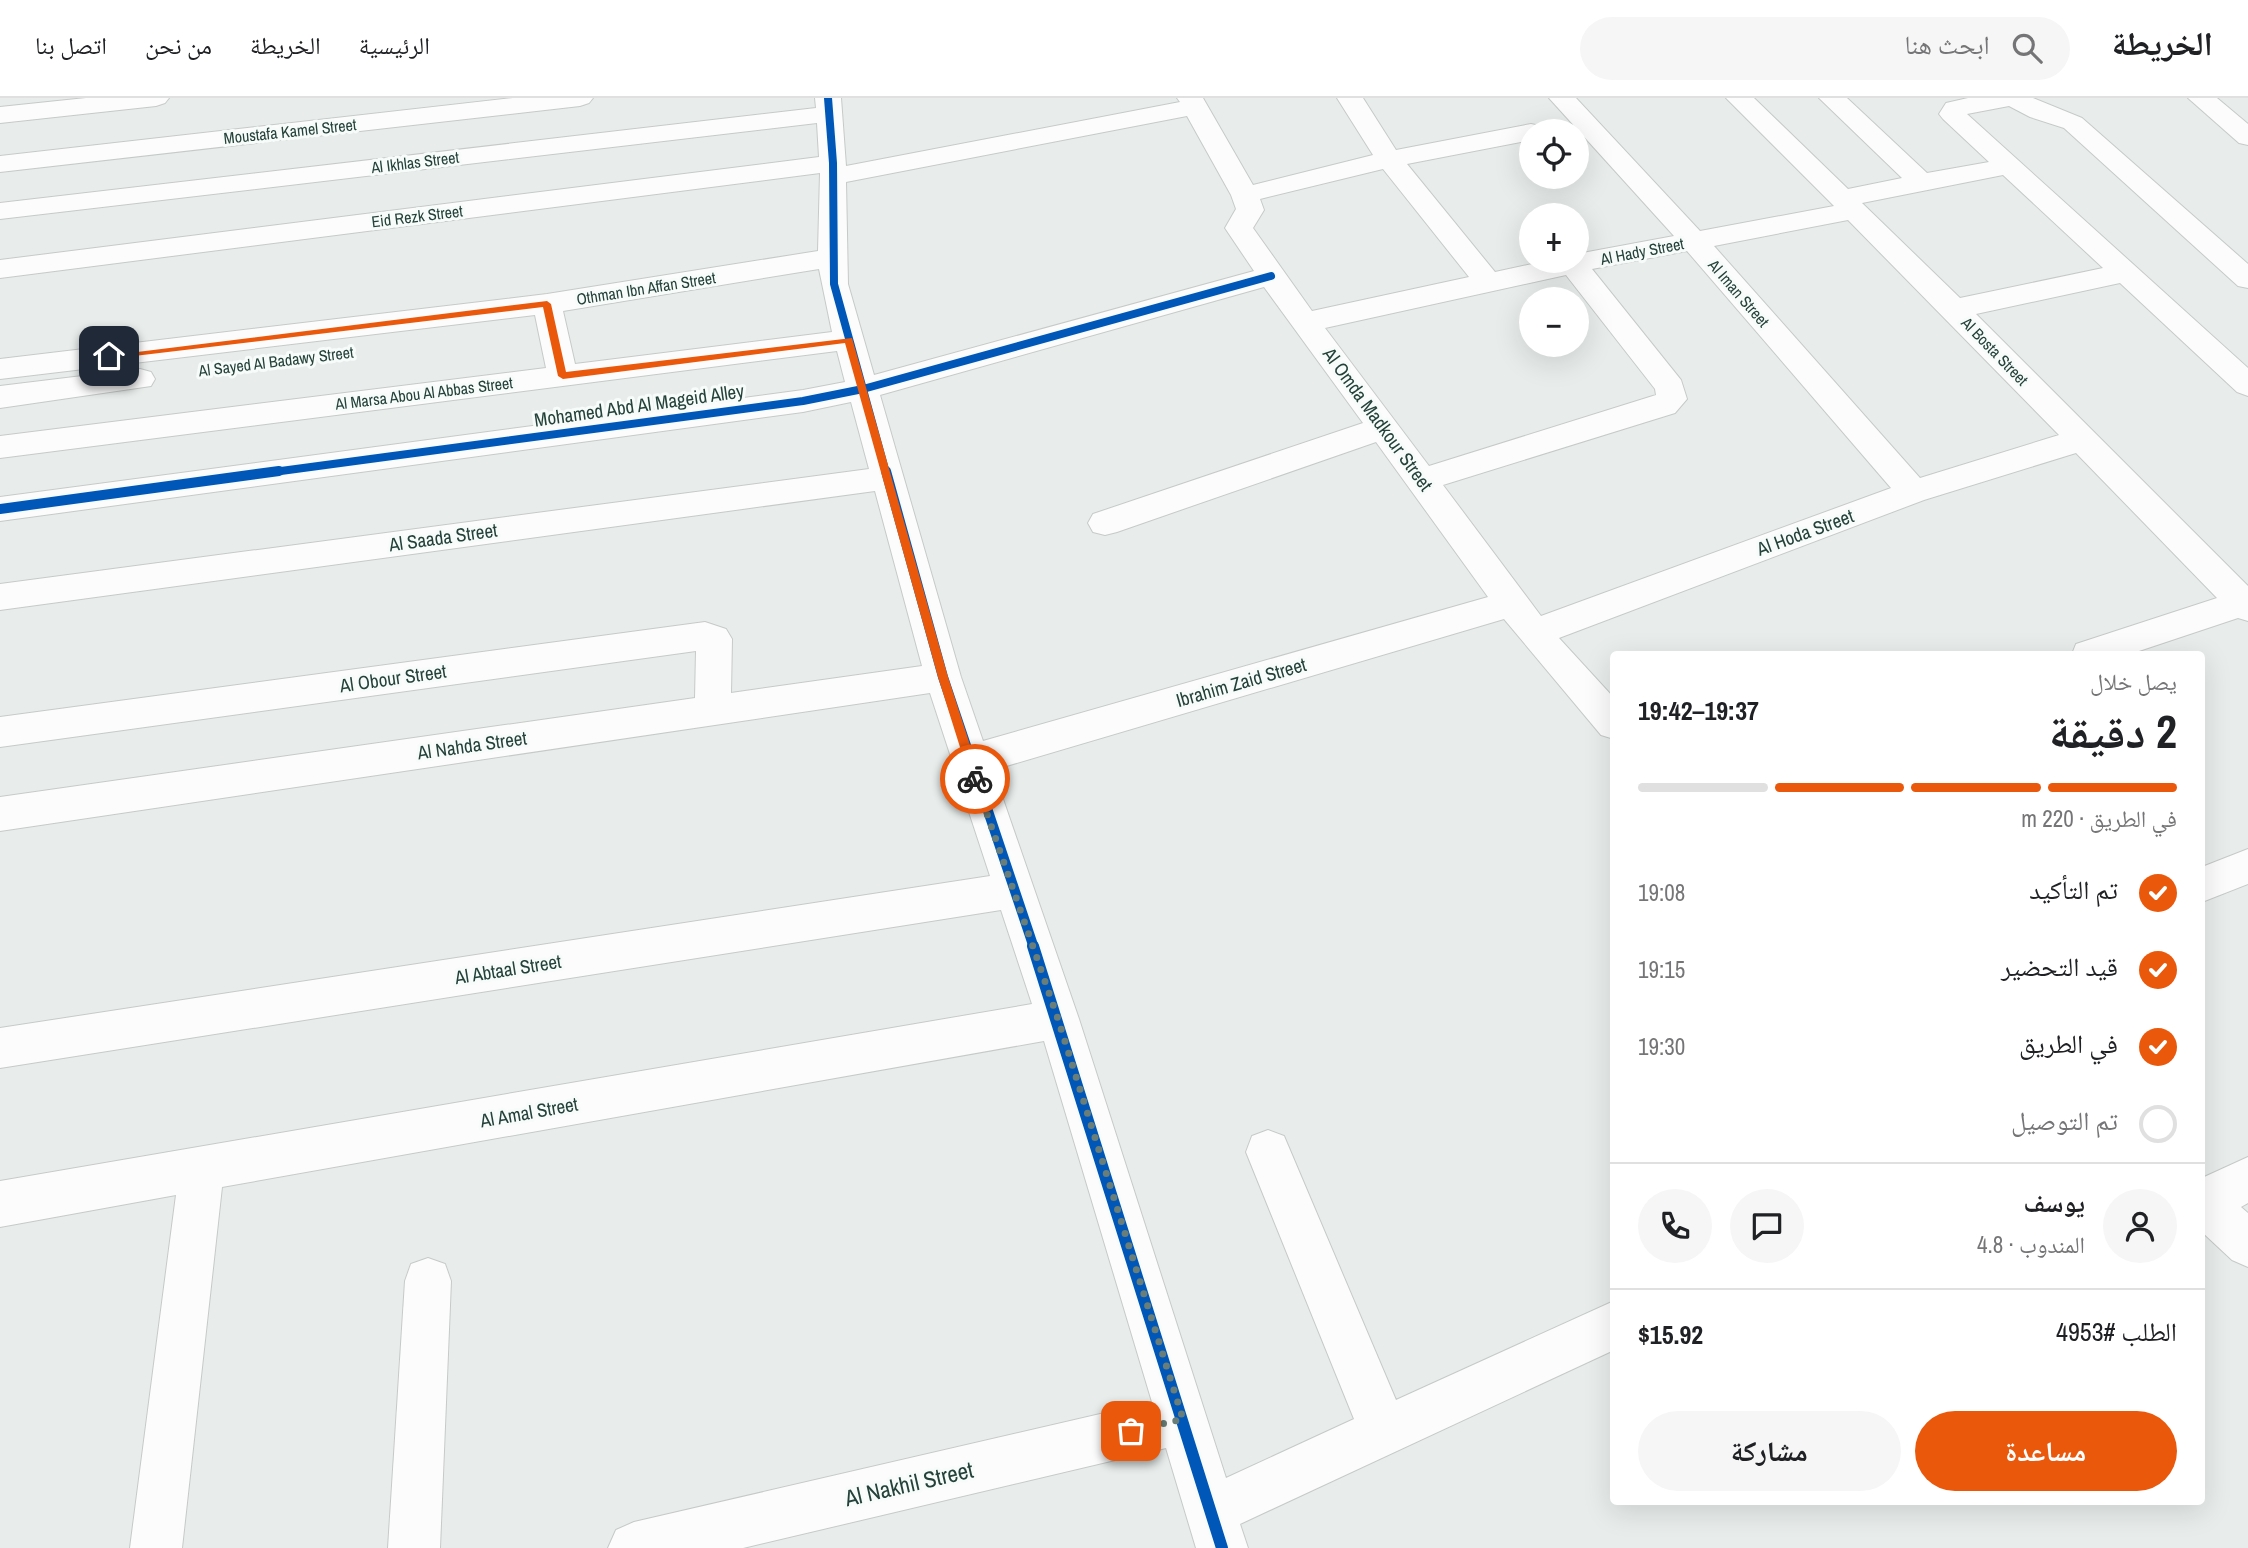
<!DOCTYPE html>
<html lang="ar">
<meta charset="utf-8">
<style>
body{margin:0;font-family:"Archivo Narrow","Noto Naskh Arabic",sans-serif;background:#f6f6f6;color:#202124;direction:rtl;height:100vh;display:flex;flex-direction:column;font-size:26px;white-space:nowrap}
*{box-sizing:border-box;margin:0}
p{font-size:23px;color:#757577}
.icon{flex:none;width:38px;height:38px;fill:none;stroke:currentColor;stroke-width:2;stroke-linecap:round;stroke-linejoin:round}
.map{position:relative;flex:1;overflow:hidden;direction:ltr}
.side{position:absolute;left:1610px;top:553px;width:595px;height:854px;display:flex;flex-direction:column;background:#fff;border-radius:7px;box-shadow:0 7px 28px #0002;direction:rtl}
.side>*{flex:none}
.buttons{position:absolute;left:1519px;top:21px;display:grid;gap:14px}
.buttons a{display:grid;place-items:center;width:70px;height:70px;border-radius:50%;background:#fff;box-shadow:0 7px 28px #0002;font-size:35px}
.pin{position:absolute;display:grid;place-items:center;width:60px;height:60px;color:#fff;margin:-30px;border-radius:14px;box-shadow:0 4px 10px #0006}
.courier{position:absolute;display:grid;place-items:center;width:70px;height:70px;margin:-35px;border:5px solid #ea580c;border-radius:50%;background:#fff;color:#222;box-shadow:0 2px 9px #0007}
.summary em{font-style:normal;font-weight:700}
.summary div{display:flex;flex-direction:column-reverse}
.summary{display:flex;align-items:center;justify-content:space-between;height:119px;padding:0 28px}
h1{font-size:46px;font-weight:700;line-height:52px}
.bar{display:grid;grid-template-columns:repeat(4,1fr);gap:10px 7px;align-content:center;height:84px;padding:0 28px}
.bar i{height:9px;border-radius:5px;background:#e0e0e0}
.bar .current{background:#ea580c}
.bar p{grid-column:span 4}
.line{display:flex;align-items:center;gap:18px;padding:0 28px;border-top:2px solid #e0e0e0}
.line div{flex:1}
.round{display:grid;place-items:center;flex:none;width:74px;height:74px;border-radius:37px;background:#f6f6f6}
ol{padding:0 28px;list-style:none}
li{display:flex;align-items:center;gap:21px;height:77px}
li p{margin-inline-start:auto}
li .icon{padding:7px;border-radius:50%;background:#ea580c;color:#fff;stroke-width:4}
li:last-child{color:#757577}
li i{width:38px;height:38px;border:4px solid #e0e0e0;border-radius:50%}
.primary-button{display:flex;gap:14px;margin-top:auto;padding:14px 28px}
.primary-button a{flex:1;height:80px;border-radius:42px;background:#ea580c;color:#fff;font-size:28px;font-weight:700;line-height:80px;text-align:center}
.primary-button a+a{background:#f6f6f6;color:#202124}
header{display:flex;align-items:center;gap:42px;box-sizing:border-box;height:98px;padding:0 35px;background:#fff;border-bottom:2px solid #e0e0e0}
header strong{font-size:33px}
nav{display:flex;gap:38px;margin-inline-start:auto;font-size:24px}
.search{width:490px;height:63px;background:#f6f6f6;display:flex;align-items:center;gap:18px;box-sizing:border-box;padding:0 24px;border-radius:38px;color:#757577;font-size:26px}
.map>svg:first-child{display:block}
</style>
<header>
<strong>الخريطة</strong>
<div class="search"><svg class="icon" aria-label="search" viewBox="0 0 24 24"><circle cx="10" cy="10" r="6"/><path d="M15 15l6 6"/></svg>ابحث هنا</div>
<nav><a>الرئيسية</a><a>الخريطة</a><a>من نحن</a><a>اتصل بنا</a></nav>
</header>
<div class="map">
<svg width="2248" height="1450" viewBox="0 0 2248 1450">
<rect width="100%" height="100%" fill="#e8edeb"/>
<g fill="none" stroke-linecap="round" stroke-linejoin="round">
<defs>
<g id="minor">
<polygon points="86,0 169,0 165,5 156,8 0,25 0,9"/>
<polygon points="513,0 593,0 589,5 580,8 0,74 0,58"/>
<path d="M815,0h26l5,68 334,-64 -3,-4h26l50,87 120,-30 -36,-57h26l33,52 135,-26 9,2 3,5h-12v9l-124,24 88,108 51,-11h31v-7l97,-18 -125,-138h27l124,133 134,-25 -108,-108h28l94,91 54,-11 -83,-80h28l80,75 62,-11 -46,-43 -4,-5 7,-11 22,-5h65l49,20 166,146v24l-10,-2 -174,-158 -34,-11 -21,-11 -42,8 281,254v28l-11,-4 -117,-109 -144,31 272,272v35l-10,-3 -108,36h-58l4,-10 141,-46 -141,-145 -152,47 -365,138 55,60v41l-13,-4 -97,-116 -511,151 86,249 147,459 128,-59 -108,-267 6,-16 16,-6 16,6 112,264 218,-99v49l-374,174 8,24h-52l-30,-100 -423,100h-135l8,-18 18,-8 518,-120 -108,-361 -822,146 -40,361h-52l46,-353 -176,32v-46l1032,-177 -31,-94 -1001,158v-40l990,-152 -60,-183 -930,138v-34l695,-99 1,-47 -696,96v-30l705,-95 21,7 6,10 -1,54 191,-27 -47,-175 -875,119v-26l869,-115 -18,-67 -48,10 -803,109v-24l803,-107 42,-8 -8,-31 -837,107v-22l546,-68 -11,-53 -535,64v-20l547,-65 271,-43 2,-78 -820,105v-18l819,-103 -2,-34 -817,96v-16l816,-95zM1187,18l44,79 5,14 -11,19 29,43 -380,104 -26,-91 -2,-102zM1383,71l86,108 -157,34 -59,-83 11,-18 -4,-11zM2003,77l100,93 -143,30 -98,-95zM1848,122l211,215 -139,43 -206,-232zM1687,153l204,237 -350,128 -98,-131 232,-72 12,-14 -6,-19 -89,-111zM819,171l13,63 -257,32 -12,-53zM1566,177l89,114 1,6 -227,71 -104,-138zM1264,189l99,136 -270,91 -5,9 5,9 12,3 12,-3 259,-90 112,155 -505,144 -22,-64 -81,-282z"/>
<polygon points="2188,0 2217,0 2248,26 2248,47 2239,45"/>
<polygon points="140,271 151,274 155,281 151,288 0,310 0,288"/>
<polygon points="2248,751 2248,786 2202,804 2202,769"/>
<polygon points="2248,1059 2248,1105 2241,1109 2248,1115 2248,1169 2232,1162 2202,1134 2202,1080"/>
<polygon points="428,1160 445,1166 451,1183 440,1450 388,1450 405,1183 411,1166"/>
</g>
</defs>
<use href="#minor" stroke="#c5cac8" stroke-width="2"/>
<use href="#minor" fill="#fcfcfc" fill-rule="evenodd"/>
<defs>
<g id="cycleway-far2">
<polyline points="828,0 833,65 834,186 886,375"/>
<polyline points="266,375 803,303 863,291 1271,178"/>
</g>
<g id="cycleway-far1">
<polyline points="886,373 943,579 1034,850"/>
<polyline points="0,411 279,373"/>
</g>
<polyline id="cycleway" points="1033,848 1222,1450"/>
</defs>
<use href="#cycleway-far2" stroke="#f7fbf9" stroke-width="11"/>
<use href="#cycleway-far1" stroke="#f7fbf9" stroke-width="14"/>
<use href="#cycleway" stroke="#f7fbf9" stroke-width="17"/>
<use href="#cycleway-far2" stroke="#0057b8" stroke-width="8"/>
<use href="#cycleway-far1" stroke="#0057b8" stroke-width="10"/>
<use href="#cycleway" stroke="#0057b8" stroke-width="12"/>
</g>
<polygon fill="#ea580c" points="547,203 551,206 566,274 852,240 948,579 981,681 979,684 972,684 970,681 938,579 845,245 563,281 558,278 543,209 109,261 105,258"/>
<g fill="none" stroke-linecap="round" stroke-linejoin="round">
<polyline stroke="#697e78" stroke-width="7" stroke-dasharray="0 12.6" points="975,681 1058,921 1183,1321 1131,1333"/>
</g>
<g text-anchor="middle" stroke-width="6" stroke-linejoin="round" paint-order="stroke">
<g font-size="16" fill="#24423a" stroke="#f7fbf9">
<text transform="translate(290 33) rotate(-6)" y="6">Moustafa Kamel Street</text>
<text transform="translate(415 64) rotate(-7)" y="6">Al Ikhlas Street</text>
<text transform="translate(417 118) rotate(-7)" y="6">Eid Rezk Street</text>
<text transform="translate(1642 153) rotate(-11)" y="6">Al Hady Street</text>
<text transform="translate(646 190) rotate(-9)" y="6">Othman Ibn Affan Street</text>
<text transform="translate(1739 195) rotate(49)" y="6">Al Iman Street</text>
<text transform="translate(1995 253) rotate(46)" y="6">Al Bosta Street</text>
<text transform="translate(276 263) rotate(-7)" y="6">Al Sayed Al Badawy Street</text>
<text transform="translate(424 295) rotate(-7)" y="6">Al Marsa Abou Al Abbas Street</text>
</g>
<g font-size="19" fill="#24423a" stroke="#f7fbf9">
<text transform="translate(639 307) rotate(-8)" y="7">Mohamed Abd Al Mageid Alley</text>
<text transform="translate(1378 321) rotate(54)" y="7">Al Omda Madkour Street</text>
<text transform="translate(1805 434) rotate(-20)" y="7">Al Hoda Street</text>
<text transform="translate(443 439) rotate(-8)" y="7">Al Saada Street</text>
<text transform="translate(393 580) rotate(-8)" y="7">Al Obour Street</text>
<text transform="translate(1241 584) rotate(-16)" y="7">Ibrahim Zaid Street</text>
<text transform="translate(472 647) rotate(-8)" y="7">Al Nahda Street</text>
<text transform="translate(508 871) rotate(-9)" y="7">Al Abtaal Street</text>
<text transform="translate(529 1014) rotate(-10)" y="7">Al Amal Street</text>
</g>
<g font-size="23" fill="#24423a" stroke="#f7fbf9">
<text transform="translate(909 1386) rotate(-13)" y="8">Al Nakhil Street</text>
</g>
</g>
</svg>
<div class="buttons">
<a><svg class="icon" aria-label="locate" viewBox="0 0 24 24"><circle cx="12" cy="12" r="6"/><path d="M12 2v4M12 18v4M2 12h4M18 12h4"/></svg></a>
<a>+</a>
<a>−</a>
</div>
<div class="pin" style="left:1131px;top:1333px;background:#ea580c"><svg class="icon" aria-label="bag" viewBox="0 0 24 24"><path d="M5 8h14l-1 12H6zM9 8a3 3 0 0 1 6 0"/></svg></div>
<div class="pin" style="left:109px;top:258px;background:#1f2937"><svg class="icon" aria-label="home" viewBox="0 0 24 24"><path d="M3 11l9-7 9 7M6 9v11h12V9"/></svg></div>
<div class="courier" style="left:975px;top:681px"><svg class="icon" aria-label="bike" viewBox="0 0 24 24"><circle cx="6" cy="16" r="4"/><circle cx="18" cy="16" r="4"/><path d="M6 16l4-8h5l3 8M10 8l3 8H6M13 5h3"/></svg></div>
<section class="side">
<div class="summary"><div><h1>2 دقيقة</h1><p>يصل خلال</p></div><em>19:37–19:42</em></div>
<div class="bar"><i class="current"></i><i class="current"></i><i class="current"></i><i></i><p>في الطريق · 220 m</p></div>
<ol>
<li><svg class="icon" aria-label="check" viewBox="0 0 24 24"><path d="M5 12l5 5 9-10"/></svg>تم التأكيد<p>19:08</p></li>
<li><svg class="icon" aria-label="check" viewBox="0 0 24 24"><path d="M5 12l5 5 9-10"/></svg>قيد التحضير<p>19:15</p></li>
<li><svg class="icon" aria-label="check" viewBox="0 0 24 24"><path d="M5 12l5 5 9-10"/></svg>في الطريق<p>19:30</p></li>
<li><i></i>تم التوصيل</li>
</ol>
<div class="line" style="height:126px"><a class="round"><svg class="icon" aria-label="person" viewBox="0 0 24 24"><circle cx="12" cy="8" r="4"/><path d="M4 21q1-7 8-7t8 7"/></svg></a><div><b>يوسف</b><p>المندوب · 4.8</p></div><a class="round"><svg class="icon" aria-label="chat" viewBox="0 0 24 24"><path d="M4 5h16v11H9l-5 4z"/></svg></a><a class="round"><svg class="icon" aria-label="phone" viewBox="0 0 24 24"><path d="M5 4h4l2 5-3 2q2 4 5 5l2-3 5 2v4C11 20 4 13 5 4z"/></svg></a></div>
<div class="line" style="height:91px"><div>الطلب #4953</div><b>$15.92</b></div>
<div class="primary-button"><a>مساعدة</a><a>مشاركة</a></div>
</section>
</div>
